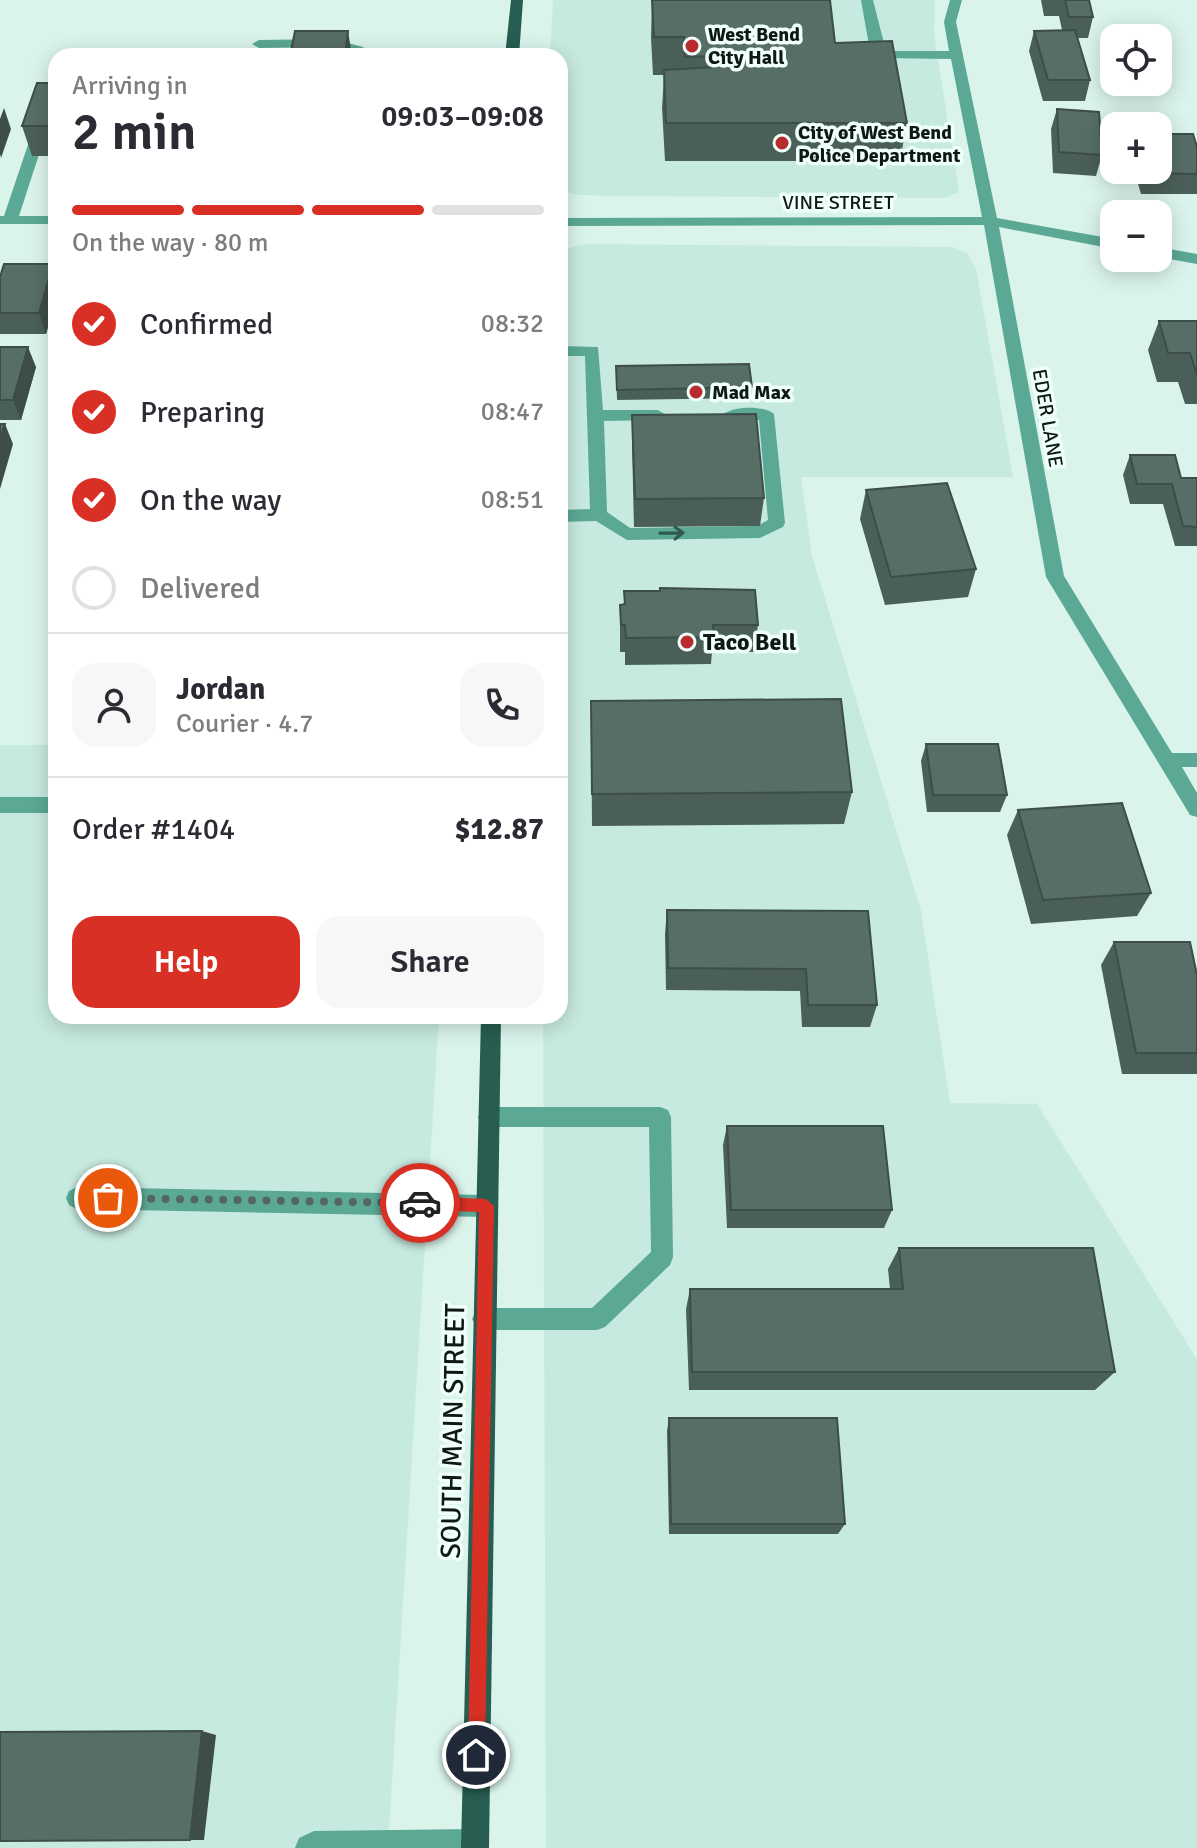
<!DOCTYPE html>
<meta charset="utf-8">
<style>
body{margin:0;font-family:Signika,sans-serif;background:#f7f7f7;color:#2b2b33;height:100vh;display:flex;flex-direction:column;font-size:30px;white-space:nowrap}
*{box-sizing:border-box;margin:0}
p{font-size:26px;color:#7c7c81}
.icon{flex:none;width:44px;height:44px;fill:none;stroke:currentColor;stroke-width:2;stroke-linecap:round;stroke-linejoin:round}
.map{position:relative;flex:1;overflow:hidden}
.panel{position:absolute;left:48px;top:48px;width:520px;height:976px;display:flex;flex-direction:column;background:#fff;border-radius:24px;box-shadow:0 4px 20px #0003}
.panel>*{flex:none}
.buttons{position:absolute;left:1100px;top:24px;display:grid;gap:16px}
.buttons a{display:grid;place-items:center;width:72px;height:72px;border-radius:16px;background:#fff;box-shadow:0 4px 20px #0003;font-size:40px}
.pin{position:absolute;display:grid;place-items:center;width:68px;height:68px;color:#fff;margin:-34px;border:4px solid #fff;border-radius:50%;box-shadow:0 2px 8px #0007}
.courier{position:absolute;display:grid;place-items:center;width:80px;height:80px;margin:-40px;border:6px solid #d93025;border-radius:50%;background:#fff;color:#222;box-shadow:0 2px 10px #0007}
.head em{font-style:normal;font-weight:600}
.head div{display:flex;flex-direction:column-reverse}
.head{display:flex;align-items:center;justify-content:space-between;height:136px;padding:0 24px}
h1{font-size:52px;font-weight:600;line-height:60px}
.bar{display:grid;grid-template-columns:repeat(4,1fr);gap:12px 8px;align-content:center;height:96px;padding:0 24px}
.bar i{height:10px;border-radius:6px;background:#e1e1e2}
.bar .active{background:#d93025}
.bar p{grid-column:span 4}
.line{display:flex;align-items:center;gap:20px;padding:0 24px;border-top:2px solid #e1e1e2}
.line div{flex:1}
.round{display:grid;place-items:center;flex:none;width:84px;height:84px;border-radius:24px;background:#f7f7f7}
ol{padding:0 24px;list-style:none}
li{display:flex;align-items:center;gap:24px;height:88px}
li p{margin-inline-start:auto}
li .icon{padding:8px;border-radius:50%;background:#d93025;color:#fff;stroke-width:4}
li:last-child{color:#7c7c81}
li i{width:44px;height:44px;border:4px solid #e1e1e2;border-radius:50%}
.cta{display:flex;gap:16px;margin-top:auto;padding:16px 24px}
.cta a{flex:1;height:92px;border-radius:24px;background:#d93025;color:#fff;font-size:32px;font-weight:600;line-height:92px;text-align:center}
.cta a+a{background:#f7f7f7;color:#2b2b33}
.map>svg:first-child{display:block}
</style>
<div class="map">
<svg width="1197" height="1848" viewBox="0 0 1197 1848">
<rect width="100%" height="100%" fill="#daf4ec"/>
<g fill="#c7eae0">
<polygon points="553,0 935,0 934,33 959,192 945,198 609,196 579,195 560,191 560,56 550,56"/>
<polygon points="585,244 953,247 967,253 976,268 1013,477 801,477 812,556 921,911 950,1103 1037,1104 1197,1359 1197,1848 546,1848 543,1016 560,1016 560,250"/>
<polygon points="0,745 56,745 56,1016 439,1016 388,1848 0,1848"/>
</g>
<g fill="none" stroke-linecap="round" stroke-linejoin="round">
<g fill="#5ba995" fill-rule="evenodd">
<polygon points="861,0 873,0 886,51 949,51 944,22 950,0 962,0 956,22 997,218 1114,239 1114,249 999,227 1064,576 1172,753 1197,753 1197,767 1182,767 1197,793 1197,817 1190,815 1046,577 984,225 560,226 560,218 982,217 951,59 878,58 870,51"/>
<polygon points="333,39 363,47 373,56 358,56 333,47 259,48 252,44 259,40"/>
<polygon points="56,86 56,102 19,216 56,216 56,224 0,224 0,216 4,216 43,100 51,87"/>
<polygon points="1158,247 1197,254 1197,264 1158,257"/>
<path d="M560,346l38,1 5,63h55l8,5 -8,5 -54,1 3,91 23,16 127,-2 11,-6 -9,-100h-29l-8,-5c10,-9 42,-10 52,-1l11,109 -2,4 -23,11 -133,2 -31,-19 -36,1v-12l30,-1 -5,-153h-25z"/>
<rect x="0" y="797" width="56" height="16"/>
<polygon points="489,1107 660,1107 668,1110 671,1117 673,1257 670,1265 605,1327 597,1330 484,1330 476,1327 472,1319 476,1311 484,1308 592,1308 651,1252 649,1127 489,1127 481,1124 478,1117 481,1110"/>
<polygon points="77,1187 486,1195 494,1199 497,1206 494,1213 486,1217 77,1209 69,1205 66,1198 69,1191"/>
<polygon points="475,1829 485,1833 489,1843 487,1848 295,1848 299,1838 314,1831"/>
</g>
<g fill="#275e51" fill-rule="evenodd">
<polygon points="511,0 523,0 519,56 505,56"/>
<polygon points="481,1016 501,1016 489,1848 461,1848"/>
</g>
</g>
<g fill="#4b5f59">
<polygon points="652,0 835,43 907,123 900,161 665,161 662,108 664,75 653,75 651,38"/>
<polygon points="1041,0 1089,0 1093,17 1088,38 1077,38 1090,80 1085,101 1043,101 1029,51 1034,31 1062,30 1059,16 1044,16"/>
<polygon points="56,83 56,156 32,156 22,126"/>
<polygon points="1057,109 1102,155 1096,176 1053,173 1051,129"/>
<polygon points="1134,170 1158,170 1197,174 1197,194 1141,194"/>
<polygon points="56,273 56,299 46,334 0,334 0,277"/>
<polygon points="1159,321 1197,321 1197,404 1185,404 1178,382 1157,382 1148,350"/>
<polygon points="0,347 36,367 21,420 0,420"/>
<polygon points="616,366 752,387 751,398 617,400"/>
<polygon points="632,415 764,498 760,526 634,527 632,444"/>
<polygon points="1130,455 1181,478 1197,478 1197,546 1175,546 1163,504 1130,504 1123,475"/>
<polygon points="866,490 976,569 968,597 885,605 860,519"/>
<polygon points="624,591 758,625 754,652 712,652 711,664 625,665 625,652 620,652 620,605 624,604"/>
<polygon points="591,701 852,792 844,824 592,826"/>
<polygon points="926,744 1007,795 1000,812 927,812 921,761"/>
<polygon points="1018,810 1151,893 1137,916 1031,924 1007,835"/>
<polygon points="667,910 868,911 877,1005 870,1027 802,1027 800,991 666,990 665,934"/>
<polygon points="1114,942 1197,975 1197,1074 1122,1074 1101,965"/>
<polygon points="727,1126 892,1210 884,1228 727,1228 723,1145"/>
<polygon points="899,1248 1115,1372 1095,1390 689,1390 686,1309 690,1289 890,1289 888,1269"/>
<polygon points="669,1418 845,1524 838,1534 669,1534 667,1431"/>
</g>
<g fill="#3d4d48">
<polygon points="348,31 352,56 345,56"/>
<polygon points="4,108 11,129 1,158 0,154 0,119"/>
<polygon points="53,264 56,273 56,299 46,334 39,313"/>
<polygon points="28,347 36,367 21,420 13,400"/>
<polygon points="5,424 13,444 0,489 0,439"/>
<polygon points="202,1731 216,1735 204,1840 190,1840"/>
</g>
<g fill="#576e67" stroke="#3d4d48" stroke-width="2">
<polygon points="652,0 830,0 835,43 892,41 907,123 666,123 664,70 714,67 713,56 685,57 684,37 654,37"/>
<polygon points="1065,0 1089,0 1093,17 1069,17"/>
<polygon points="1075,30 1090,80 1048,80 1034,31"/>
<polygon points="295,31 348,31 345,56 290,56"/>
<polygon points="37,83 56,83 56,126 22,126"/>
<polygon points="1057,109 1099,112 1102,155 1059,152"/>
<polygon points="1158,134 1193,134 1197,147 1197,174 1148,173 1147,170 1158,170"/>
<polygon points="4,264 53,264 39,313 0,313 0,277"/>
<polygon points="1159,321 1197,321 1197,375 1190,353 1168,353"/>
<polygon points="0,347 28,347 13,400 0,400"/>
<polygon points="749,364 752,387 617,390 616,366"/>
<polygon points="756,414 764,498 635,499 632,415"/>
<polygon points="0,424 5,424 0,439"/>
<polygon points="1130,455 1175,455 1181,478 1197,478 1197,527 1183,526 1172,484 1137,484"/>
<polygon points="947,483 976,569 891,577 866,490"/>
<polygon points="660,588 755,590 758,625 713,625 714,637 626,638 625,625 621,625 620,605 625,604 624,591 660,591"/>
<polygon points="841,699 852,792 592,794 591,701"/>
<polygon points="926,744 998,744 1007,795 933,795"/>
<polygon points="1122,803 1151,893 1043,900 1018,810"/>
<polygon points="667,910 868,911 877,1005 808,1005 806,969 668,968"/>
<polygon points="1114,942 1190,942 1197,975 1197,1053 1136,1053"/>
<polygon points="727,1126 883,1126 892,1210 731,1210"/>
<polygon points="899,1248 1093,1248 1115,1372 692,1372 690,1289 903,1289"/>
<polygon points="669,1418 837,1418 845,1524 671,1524"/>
<polygon points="202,1731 190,1840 0,1841 0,1732"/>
</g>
<defs><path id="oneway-shaft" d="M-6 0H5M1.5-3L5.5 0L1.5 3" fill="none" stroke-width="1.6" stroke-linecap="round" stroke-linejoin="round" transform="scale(2)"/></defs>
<use stroke="#31594f" href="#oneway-shaft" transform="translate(672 533) rotate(-1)"/>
<polygon fill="#d93025" points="420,1196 486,1199 494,1206 485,1755 483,1761 476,1763 470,1761 468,1755 479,1212 420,1210 413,1203"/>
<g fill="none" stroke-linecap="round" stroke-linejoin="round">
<polyline stroke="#556560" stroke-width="8" stroke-dasharray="0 14.4" points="108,1198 420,1203"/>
</g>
<g fill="#b92a2c" stroke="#effffa" stroke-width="3">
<circle cx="692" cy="46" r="8"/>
<circle cx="782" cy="143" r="8"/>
<circle cx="696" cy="392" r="8"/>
<circle cx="687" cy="642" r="8"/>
</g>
<g text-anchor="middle" stroke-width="7" stroke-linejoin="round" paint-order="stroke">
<g font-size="20" font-weight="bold" fill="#0e1815" stroke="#effffa" text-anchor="start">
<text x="708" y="41">West Bend<tspan x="708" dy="23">City Hall</tspan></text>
<text x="798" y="139">City of West Bend<tspan x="798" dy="23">Police Department</tspan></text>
<text x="712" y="399">Mad Max</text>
</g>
<g font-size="20" fill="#0e1815" stroke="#effffa">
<text x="838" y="209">VINE STREET</text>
<text transform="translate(1048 418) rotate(80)" y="7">EDER LANE</text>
</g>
<g font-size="24" font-weight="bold" fill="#0e1815" stroke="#effffa" text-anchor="start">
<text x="703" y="650">Taco Bell</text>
</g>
<g font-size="28" fill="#0e1815" stroke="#effffa">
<text transform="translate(452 1431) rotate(-89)" y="10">SOUTH MAIN STREET</text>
</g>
</g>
</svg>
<div class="buttons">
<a><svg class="icon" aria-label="locate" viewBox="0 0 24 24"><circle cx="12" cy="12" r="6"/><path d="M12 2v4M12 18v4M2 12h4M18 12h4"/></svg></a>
<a>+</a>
<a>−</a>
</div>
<div class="pin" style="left:108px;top:1198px;background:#ea580c"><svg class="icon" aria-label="bag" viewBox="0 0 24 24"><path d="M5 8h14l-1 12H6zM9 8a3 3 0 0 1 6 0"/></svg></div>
<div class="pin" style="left:476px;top:1755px;background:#1f2937"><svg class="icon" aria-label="home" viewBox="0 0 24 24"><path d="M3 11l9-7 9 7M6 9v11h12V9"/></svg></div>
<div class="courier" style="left:420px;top:1203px"><svg class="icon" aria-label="car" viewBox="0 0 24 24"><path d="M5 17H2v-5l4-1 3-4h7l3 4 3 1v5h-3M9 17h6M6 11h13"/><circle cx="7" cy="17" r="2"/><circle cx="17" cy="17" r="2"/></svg></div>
<section class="panel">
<div class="head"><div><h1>2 min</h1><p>Arriving in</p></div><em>09:03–09:08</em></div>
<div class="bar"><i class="active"></i><i class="active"></i><i class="active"></i><i></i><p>On the way · 80 m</p></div>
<ol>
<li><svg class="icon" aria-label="check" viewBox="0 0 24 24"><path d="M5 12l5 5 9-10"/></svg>Confirmed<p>08:32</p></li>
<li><svg class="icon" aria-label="check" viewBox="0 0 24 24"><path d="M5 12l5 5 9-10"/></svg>Preparing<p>08:47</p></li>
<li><svg class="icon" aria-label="check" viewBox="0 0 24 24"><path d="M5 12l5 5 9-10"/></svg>On the way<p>08:51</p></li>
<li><i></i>Delivered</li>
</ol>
<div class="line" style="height:144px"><a class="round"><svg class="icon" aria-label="person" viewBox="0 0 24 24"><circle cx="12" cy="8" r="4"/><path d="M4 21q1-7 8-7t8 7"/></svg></a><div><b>Jordan</b><p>Courier · 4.7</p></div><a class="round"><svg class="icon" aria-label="phone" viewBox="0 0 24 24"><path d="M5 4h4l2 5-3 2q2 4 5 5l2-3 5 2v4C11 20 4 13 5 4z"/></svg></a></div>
<div class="line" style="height:104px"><div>Order #1404</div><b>$12.87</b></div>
<div class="cta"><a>Help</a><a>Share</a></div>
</section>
</div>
